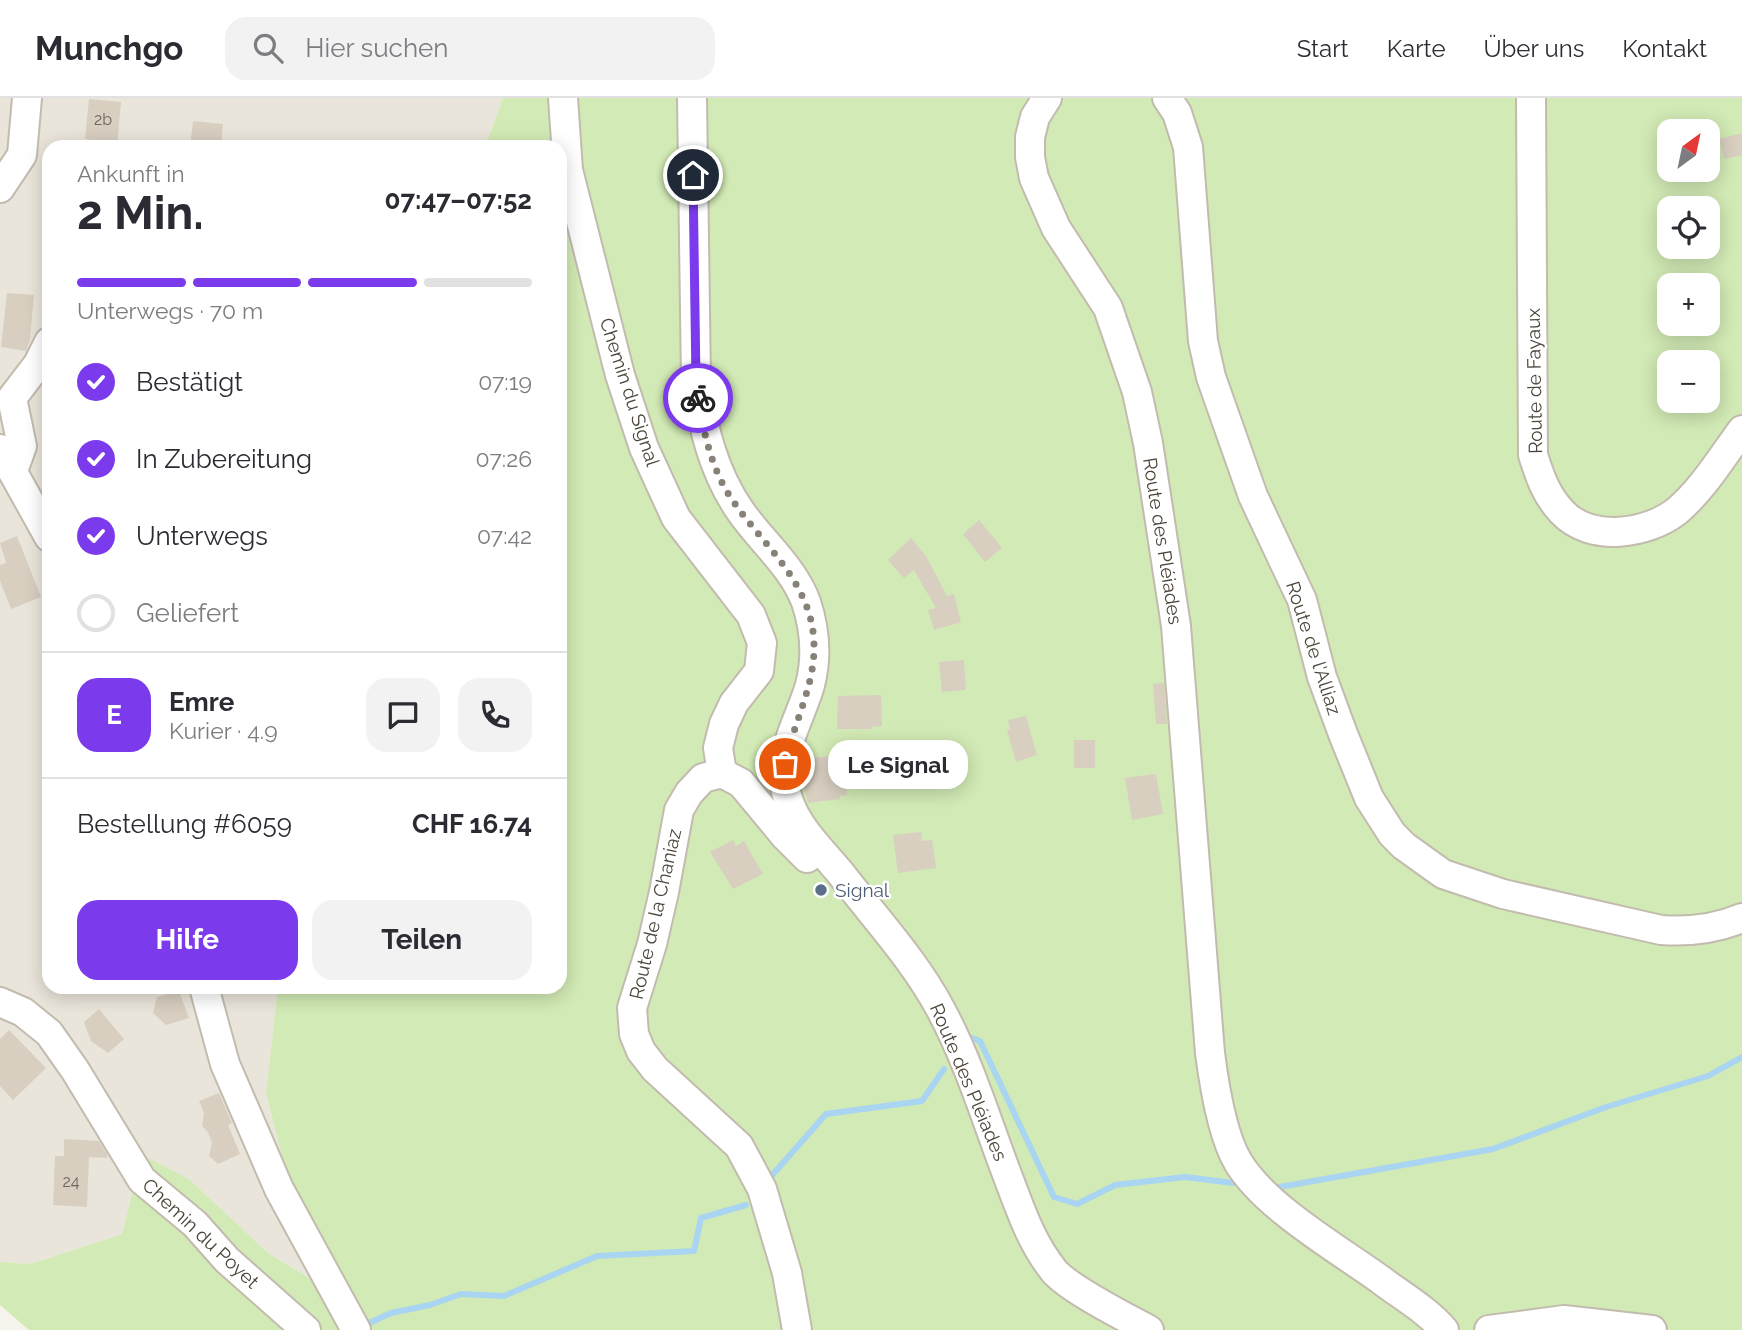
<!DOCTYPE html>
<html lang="de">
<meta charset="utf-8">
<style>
body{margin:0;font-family:Raleway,sans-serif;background:#f2f2f3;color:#2b2b33;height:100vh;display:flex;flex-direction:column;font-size:26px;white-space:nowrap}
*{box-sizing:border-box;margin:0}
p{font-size:23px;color:#7c7c81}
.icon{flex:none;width:38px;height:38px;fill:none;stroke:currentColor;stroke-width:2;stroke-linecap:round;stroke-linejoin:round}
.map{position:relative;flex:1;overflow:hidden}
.side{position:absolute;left:42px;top:42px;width:525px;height:854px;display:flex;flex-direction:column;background:#fff;border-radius:21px;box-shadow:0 4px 18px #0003}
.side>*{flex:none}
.needle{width:46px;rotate:33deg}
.buttons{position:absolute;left:1657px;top:21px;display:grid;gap:14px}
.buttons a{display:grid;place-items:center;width:63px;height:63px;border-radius:14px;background:#fff;box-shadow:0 4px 18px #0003;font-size:35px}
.pin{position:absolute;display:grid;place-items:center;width:60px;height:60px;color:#fff;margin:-30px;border:4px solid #fff;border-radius:50%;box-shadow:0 2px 7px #0007}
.courier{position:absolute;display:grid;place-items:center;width:70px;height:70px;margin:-35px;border:5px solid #7c3aed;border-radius:50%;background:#fff;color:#222;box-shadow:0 2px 9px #0007}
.bubble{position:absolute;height:49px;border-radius:21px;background:#fff;box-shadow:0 4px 18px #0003;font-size:23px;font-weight:700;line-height:49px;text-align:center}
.summary em{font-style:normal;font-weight:700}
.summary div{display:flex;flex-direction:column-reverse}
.summary{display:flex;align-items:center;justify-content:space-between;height:119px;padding:0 35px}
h1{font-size:46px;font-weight:700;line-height:52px}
.bar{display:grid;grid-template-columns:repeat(4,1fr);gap:10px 7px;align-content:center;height:84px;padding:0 35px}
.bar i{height:9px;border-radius:5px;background:#e1e1e2}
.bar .current{background:#7c3aed}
.bar p{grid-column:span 4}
.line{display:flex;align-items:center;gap:18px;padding:0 35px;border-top:2px solid #e1e1e2}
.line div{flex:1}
.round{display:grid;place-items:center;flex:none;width:74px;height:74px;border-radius:21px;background:#f2f2f3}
ol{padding:0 35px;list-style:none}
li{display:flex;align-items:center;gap:21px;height:77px}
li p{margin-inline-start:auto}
li .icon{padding:7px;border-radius:50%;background:#7c3aed;color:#fff;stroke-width:4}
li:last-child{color:#7c7c81}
li i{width:38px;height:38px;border:4px solid #e1e1e2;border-radius:50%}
.cta{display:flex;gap:14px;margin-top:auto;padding:14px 35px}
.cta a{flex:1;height:80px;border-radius:21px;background:#7c3aed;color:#fff;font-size:28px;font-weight:700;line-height:80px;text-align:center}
.cta a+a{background:#f2f2f3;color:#2b2b33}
header{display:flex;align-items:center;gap:42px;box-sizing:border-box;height:98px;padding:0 35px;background:#fff;border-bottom:2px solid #e1e1e2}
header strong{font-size:33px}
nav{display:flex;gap:38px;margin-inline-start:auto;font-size:24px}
.search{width:490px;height:63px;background:#f2f2f3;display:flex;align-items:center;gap:18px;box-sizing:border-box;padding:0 24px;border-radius:21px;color:#7c7c81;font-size:26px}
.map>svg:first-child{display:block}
</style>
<header>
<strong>Munchgo</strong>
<div class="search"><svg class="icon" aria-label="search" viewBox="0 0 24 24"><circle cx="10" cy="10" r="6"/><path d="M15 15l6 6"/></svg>Hier suchen</div>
<nav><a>Start</a><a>Karte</a><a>Über uns</a><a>Kontakt</a></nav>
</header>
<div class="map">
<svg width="1742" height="1232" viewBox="0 0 1742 1232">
<rect width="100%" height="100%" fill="#f6f3ec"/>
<polygon fill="#eae5da" points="0,0 503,0 485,49 354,49 352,45 349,49 49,49 49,889 278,889 266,996 314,1182 268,1155 189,1081 142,1058 122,1136 29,1166 0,1164"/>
<path fill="#d2eab5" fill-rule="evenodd" d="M503,0h1239v1232h-1713l-29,-25v-43l30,2 92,-30 20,-79 47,24 79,74 45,27 -47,-187 12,-106h282v-840h-75zM1670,33h38v39h-38zM1670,110h38v39h-38zM1670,187h38v39h-38zM1670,264h38v39h-38z"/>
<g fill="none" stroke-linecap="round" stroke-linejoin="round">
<g stroke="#a9d4f2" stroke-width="6">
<polyline points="966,938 980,943 1054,1099 1077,1106 1115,1087 1185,1079 1233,1085"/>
<polyline points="767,1083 826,1016 922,1003 944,971"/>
<polyline points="1274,1090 1493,1051 1606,1009 1708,978 1742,959"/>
<polyline points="363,1228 391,1215 430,1207 461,1196 504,1198 597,1158 694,1153 701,1120 746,1107"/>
</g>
</g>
<g fill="#d8cfc1">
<polygon points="89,1 121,4 117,49 88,49 89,41 85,41"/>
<polygon points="193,23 223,26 221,49 190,49"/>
<polygon points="1742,35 1742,57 1724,61 1719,41"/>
<polygon points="7,195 34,197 30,241 26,253 1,249"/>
<polygon points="979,422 1002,450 985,464 963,436"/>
<polygon points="17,438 41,499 11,511 0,483 0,467 6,465 0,445"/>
<polygon points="911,440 926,458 947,498 954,496 961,524 934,532 928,512 936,510 914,472 904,480 888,462"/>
<polygon points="964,562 966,592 942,594 939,564"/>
<polygon points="1164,585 1167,626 1156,626 1153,586"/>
<polygon points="881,597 882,628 871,629 871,631 837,631 838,598"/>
<polygon points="1026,618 1037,657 1016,664 1007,632 1010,631 1008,622"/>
<rect x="1074" y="642" width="21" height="28"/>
<polygon points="844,657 847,697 840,698 840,701 808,705 800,676 801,670 807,669 807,660"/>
<polygon points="1156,676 1163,716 1132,722 1125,680"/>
<polygon points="921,734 922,743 932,742 936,770 898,775 893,737"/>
<polygon points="733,742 736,748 744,743 763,776 733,791 710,754"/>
<polygon points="179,893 189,920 166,927 153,915 157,899"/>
<polygon points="99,911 124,941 108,955 91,943 84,924"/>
<polygon points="9,932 46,970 13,1002 0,988 0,941"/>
<polygon points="219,995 232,1025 228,1027 240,1056 218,1066 209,1058 212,1045 208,1034 202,1028 204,1015 199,1003"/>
<polygon points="64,1041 99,1043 107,1056 107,1060 89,1059 87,1109 53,1107 55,1058 64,1058"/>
</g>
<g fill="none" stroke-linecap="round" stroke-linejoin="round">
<defs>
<g id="minor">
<polyline points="563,0 568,72 620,277 644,350 676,420 751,517 762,545 759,573 734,605 724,626 718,650 722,675"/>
<path d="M692,0l4,283c7,47 17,91 45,131 21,30 52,55 65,90 9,27 11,56 4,83 -9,32 -32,67 -25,102 6,36 35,61 57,88 34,44 73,86 99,135 28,52 46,112 67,167 13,34 23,65 46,94 15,18 73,47 95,59"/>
<path d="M1047,0l-12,19 -5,20v20l4,21 22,50 52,80 29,84 11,51 28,183 34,427c4,31 12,82 28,109 27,45 100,87 143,118 21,16 46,30 63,50"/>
<path d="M1167,0l10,15 11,34 15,194 8,36 42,119 49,104 20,77 21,57 26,64 23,36 12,12 39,28 60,20 158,36c28,2 55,-1 81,-12"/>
<path d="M1531,0l2,357c7,22 13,40 29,57 29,31 86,22 115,-1 26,-22 45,-54 65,-81"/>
<polyline points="0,90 22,57 27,0"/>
<polyline points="0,351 49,439"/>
<polyline points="13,373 22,348 12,300 38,266 49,244"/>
<polyline points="204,889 225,966 279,1091 356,1232"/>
<polyline points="0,904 23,914 49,935 75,972 142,1082 195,1126 227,1162 306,1232"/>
<polyline points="797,1232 787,1175 762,1091 739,1048 655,971 641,953 634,936 632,910 652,846 664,794 679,712 689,695 703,680 722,675 741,685 785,738 807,760"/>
<polyline points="1489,1232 1564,1222 1652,1232"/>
</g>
</defs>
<use href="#minor" stroke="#c2bbae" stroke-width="32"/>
<use href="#minor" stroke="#fff" stroke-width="28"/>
</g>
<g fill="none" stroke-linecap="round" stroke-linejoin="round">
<path stroke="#878178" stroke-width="7" stroke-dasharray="0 12.6" d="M698,300c5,31 12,64 28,92 31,52 87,89 88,155 1,41 -21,79 -29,119"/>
<polyline stroke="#7c3aed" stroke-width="9" points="693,77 696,283 698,300"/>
</g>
<circle fill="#5c6f8a" stroke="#fff" stroke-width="2.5" cx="821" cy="792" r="7"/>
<g text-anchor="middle" stroke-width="5" stroke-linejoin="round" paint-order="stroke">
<g font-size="16" fill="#6e675b">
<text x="103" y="27">2b</text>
<text x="71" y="1089">24</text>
</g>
<g font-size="19" fill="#4b4439" stroke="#fff">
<text transform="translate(1534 283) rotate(-91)" y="7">Route de Fayaux</text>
<text transform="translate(630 294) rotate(72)" y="7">Chemin du Signal</text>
<text transform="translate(1163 443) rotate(81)" y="7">Route des Pléiades</text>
<text transform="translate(1314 550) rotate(72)" y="7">Route de l'Alliaz</text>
<text transform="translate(655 816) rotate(-77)" y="7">Route de la Chaniaz</text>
<text transform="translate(969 984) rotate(67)" y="7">Route des Pléiades</text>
<text transform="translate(201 1135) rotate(43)" y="7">Chemin du Poyet</text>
</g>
<g font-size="19" fill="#4e5e75" stroke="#fff" text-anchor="start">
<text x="835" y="799">Signal</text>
</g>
</g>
</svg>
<div class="buttons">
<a><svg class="needle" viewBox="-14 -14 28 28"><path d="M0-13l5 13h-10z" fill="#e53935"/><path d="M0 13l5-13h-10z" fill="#7c7c81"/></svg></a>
<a><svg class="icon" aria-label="locate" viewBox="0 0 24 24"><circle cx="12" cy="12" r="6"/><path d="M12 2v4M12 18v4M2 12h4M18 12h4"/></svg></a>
<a>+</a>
<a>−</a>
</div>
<div class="pin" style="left:785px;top:666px;background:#ea580c"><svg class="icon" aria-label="bag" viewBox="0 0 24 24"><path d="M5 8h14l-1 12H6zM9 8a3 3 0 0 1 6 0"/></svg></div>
<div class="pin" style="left:693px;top:77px;background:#1f2937"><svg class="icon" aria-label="home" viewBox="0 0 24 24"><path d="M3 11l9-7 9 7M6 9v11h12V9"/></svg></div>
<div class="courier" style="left:698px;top:300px"><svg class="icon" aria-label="bike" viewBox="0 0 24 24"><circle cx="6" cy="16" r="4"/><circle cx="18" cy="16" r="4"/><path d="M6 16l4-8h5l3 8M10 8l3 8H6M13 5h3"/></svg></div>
<div class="bubble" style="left:828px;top:642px;width:140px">Le Signal</div>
<section class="side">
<div class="summary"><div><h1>2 Min.</h1><p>Ankunft in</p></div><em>07:47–07:52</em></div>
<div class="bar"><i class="current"></i><i class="current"></i><i class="current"></i><i></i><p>Unterwegs · 70 m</p></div>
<ol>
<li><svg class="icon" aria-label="check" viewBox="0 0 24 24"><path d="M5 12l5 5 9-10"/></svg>Bestätigt<p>07:19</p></li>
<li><svg class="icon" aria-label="check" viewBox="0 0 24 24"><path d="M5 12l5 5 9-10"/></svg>In Zubereitung<p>07:26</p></li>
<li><svg class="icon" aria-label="check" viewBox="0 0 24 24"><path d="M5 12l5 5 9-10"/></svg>Unterwegs<p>07:42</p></li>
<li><i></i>Geliefert</li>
</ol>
<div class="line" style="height:126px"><b class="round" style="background:#7c3aed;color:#fff">E</b><div><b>Emre</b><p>Kurier · 4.9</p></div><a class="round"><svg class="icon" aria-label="chat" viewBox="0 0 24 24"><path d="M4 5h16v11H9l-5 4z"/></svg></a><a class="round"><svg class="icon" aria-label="phone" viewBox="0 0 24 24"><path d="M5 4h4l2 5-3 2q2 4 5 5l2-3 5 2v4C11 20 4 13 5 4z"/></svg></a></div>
<div class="line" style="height:91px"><div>Bestellung #6059</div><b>CHF 16.74</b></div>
<div class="cta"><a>Hilfe</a><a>Teilen</a></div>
</section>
</div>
